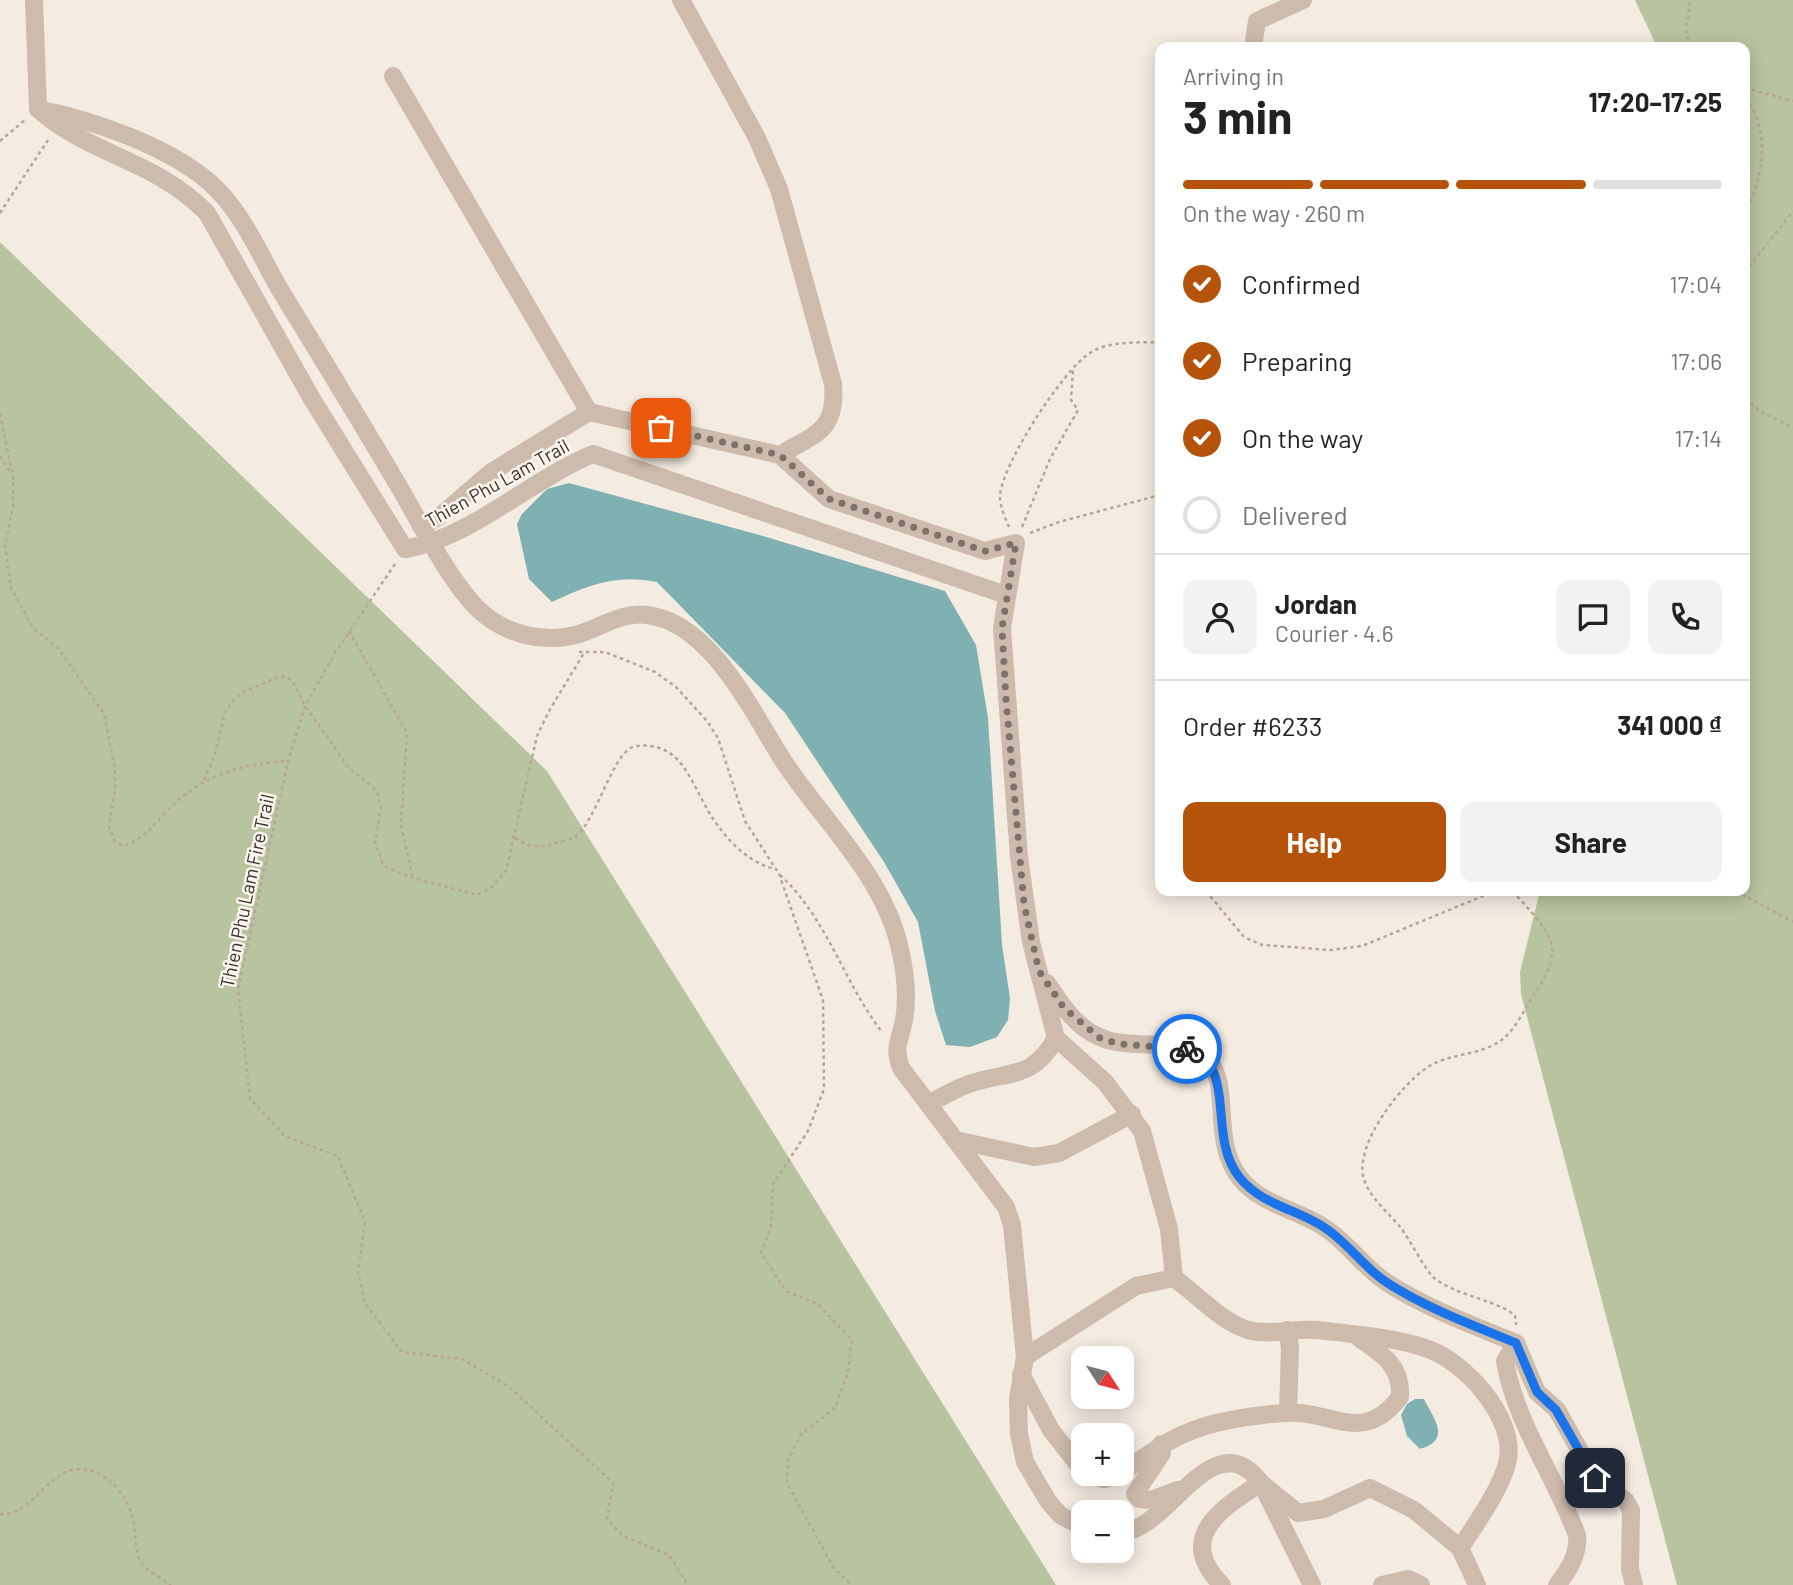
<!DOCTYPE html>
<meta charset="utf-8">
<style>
body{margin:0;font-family:Barlow,sans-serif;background:#f2f2f2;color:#222;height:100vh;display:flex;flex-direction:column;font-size:26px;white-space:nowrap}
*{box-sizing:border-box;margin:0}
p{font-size:23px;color:#767676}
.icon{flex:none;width:38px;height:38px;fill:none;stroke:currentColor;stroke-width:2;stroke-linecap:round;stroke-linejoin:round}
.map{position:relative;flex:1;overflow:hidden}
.sheet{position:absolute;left:1155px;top:42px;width:595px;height:854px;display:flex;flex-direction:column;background:#fff;border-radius:14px;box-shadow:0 4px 18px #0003}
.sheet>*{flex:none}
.needle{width:46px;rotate:126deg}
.tools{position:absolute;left:1071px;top:1346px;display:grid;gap:14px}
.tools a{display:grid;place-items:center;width:63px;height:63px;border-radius:14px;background:#fff;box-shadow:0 4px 18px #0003;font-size:35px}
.pin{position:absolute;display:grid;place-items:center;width:60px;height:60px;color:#fff;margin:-30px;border-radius:14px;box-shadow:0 4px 10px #0006}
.courier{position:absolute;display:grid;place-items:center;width:70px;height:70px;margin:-35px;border:5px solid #1a73e8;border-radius:50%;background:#fff;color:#222;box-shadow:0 2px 9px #0007}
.overview em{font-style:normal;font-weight:700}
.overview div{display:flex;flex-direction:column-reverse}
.overview{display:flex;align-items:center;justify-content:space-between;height:119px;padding:0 28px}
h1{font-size:46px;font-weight:700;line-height:52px}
.bar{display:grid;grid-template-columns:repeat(4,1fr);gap:10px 7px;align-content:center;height:84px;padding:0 28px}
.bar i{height:9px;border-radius:5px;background:#e0e0e0}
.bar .selected{background:#b45309}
.bar p{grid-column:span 4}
.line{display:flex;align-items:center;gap:18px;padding:0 28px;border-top:2px solid #e0e0e0}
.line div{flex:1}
.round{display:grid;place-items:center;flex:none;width:74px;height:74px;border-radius:14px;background:#f2f2f2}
ol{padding:0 28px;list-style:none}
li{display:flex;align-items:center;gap:21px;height:77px}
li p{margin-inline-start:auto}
li .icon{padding:7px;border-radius:50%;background:#b45309;color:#fff;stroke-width:4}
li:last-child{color:#767676}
li i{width:38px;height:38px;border:4px solid #e0e0e0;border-radius:50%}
.button{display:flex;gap:14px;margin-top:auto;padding:14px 28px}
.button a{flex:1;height:80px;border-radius:14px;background:#b45309;color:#fff;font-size:28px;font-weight:700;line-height:80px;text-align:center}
.button a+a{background:#f2f2f2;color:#222}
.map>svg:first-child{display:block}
</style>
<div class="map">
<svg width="1793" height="1585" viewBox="0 0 1793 1585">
<rect width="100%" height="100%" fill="#f4ebe1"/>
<g fill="#b8c4a0">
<polygon points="1635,0 1793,0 1793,1585 1677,1585 1521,994 1520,972 1540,891 1745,891 1745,47 1657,47"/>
<polygon points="0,242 547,771 1056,1585 0,1585"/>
</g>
<g fill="#7fb0b2">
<path d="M569,483l194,53 182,55 31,54 12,73 14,227 8,53 -2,22 -11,17 -27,10 -24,-2 -11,-34 -17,-89 -34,-60 -99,-149 -128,-131c-42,-8 -68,3 -105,20l-23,-23 -12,-55 5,-10 25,-25z"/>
<path d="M1415,1399h9c10,20 28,41 -4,50l-13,-13 -6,-21 6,-11z"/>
</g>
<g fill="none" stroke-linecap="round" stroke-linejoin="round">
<g stroke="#b9a596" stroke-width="2.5" stroke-dasharray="3.5 3.5" stroke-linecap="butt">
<polyline points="1689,47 1686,30 1690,0"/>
<polyline points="1745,88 1793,101"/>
<path d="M1745,99c27,30 18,81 0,113"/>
<polyline points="0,141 25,120"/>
<polyline points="0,213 48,140"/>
<polyline points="1745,272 1793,211"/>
<polyline points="1745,399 1760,411 1793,428"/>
<path d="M0,414l13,62v30l-8,40 6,42 22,40 25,20 46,66 11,54v21l-6,37 5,14 9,6c21,-7 28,-18 42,-33 35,-37 73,-49 123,-52"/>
<polyline points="0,456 11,474"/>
<path d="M1009,527c-4,-9 -9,-20 -9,-31 2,-32 61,-122 87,-141 19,-15 50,-12 73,-13"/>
<polyline points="1022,527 1050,459 1078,410 1071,400 1073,370"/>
<polyline points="1030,533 1059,522 1160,495"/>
<polyline points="395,564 335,653 305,706 288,761 238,989 250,1099 285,1136 338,1156 365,1222 358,1272 365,1303 402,1352 462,1359 509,1387 613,1483 607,1519 623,1536 669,1555 688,1585"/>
<polyline points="349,631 407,733 401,824 412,875"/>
<polyline points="579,652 605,652 655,672 676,687 707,721 718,738 745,821 779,874 823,1000 824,1089 808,1131 773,1184 771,1227 761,1253 786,1291 818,1304 852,1340 847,1375 835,1408 801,1434 788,1461 787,1483 833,1567 851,1585"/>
<polyline points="1160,778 1156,796 1160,817"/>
<path d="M204,780l11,-26 10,-42 8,-11 12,-10 36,-15 11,4 13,26 45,63 23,18 6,9 2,12 -6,34 8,23c25,15 65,21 94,30l14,-7 15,-17 31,-135 12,-25 35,-58"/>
<path d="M515,838c14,9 24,11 40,5 6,-2 15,-3 20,-6 22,-16 38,-88 61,-91 43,-5 53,31 70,61 15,27 39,55 69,62"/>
<path d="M780,875c47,43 64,108 102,157"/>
<polyline points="1206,891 1244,937 1262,945 1331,950 1362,946 1495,891"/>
<path d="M1513,891c11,14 29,30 36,46 8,17 -1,35 -10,50 -11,15 -22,41 -36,52 -21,16 -48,14 -70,25 -29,15 -83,84 -68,118 7,18 24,31 36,46 9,12 24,41 32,49 23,19 58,21 82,38l1,10"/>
<polyline points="1736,891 1793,922"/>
<path d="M0,1514c36,2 49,-53 88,-44 24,5 43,31 46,55 2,13 1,25 7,37 6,9 21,17 30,23"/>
</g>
<g stroke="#cdbbac" stroke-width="18">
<path d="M34,0l4,109c51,46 118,51 169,104l105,186 93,150c66,-11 125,-69 188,-95l413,141"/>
<polyline points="1253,47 1257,21 1303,0"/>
<polyline points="393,76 589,412"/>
<path d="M38,109c54,11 127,36 170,72 33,28 50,70 71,107 41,67 82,134 122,202 20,35 50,93 78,120 27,25 65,34 100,24 23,-7 42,-22 68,-19 64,7 106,99 137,147 40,60 100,114 116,187 5,22 8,49 4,71 -4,23 -11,24 -3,48l105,139 6,18 13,132 -7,42 1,35 6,28 23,39 12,14 23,12"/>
<path d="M780,455l49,44 156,52 31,-8 -14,85 17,229 12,85 25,96 49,44 37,49 27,98 5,49c23,16 47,44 74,52 21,6 48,-2 69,0 35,4 78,7 111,19 37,13 87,68 80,110 -5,27 -32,65 -48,89"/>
<path d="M421,526l19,-10 50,-43 99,-61 191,43c36,-22 57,-24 53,-71l-54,-195 -22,-51 -76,-138"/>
<path d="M1047,983c14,21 30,46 55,55 31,13 86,-2 107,23 22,26 2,81 31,117 20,26 55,31 82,48 25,15 40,40 64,56 40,26 86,43 130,61"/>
<path d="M929,1103c13,-6 26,-14 40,-19 40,-14 63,-3 87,-46"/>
<polyline points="955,1140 1034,1157 1059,1153 1132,1114"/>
<polyline points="1287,1330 1290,1348 1288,1412"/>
<polyline points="1516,1343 1537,1392 1557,1410 1595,1478 1626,1501 1631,1510 1630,1569 1634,1585"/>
<path d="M1516,1343l-11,18c10,61 50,115 72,174 2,19 -8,35 -20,50"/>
<polyline points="1025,1357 1136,1286 1174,1278"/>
<polyline points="1021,1374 1051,1430 1083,1471"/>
<polyline points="1161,1444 1162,1453 1135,1494 1139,1499 1151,1500 1178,1490"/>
<path d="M1122,1473c32,-23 54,-40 94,-50 22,-5 48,-9 70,-10 48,-3 76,33 114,-16 2,-30 -17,-43 -40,-58"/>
<polyline points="1087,1474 1104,1479 1121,1474"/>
<path d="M1122,1532c47,-2 91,-113 139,-49l51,102"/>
<path d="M1222,1585c-47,-47 -1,-77 39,-102l37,30 26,-4 46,-21 44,22 46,38 17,37"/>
<polyline points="1382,1585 1408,1579 1421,1585"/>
</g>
</g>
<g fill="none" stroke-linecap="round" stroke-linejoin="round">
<polyline stroke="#7c716b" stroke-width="7" stroke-dasharray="0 12.6" points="661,428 780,455 829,499 985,551 1016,543 1002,628 1006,699 1024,904 1039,971 1064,1008 1100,1038 1119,1044 1187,1049"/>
<path stroke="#1a73e8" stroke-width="9" d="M1187,1049c53,18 18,86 53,129 21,26 55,31 82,48 25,15 40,40 64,56 40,26 86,43 130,61l21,49 19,18 39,68"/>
</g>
<g text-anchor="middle" stroke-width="5" stroke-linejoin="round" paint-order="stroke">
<g font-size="19" fill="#3b302b" stroke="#fbf5ee">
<text transform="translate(497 483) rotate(-29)" y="7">Thien Phu Lam Trail</text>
<text transform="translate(247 891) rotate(-78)" y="7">Thien Phu Lam Fire Trail</text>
</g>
</g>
</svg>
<div class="tools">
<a><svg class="needle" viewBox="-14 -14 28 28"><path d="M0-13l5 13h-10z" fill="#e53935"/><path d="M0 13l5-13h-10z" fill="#767676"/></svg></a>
<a>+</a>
<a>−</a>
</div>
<div class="pin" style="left:661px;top:428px;background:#ea580c"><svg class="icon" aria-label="bag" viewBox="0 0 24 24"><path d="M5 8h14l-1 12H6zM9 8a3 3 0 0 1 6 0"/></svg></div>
<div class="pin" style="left:1595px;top:1478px;background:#1f2937"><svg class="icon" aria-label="home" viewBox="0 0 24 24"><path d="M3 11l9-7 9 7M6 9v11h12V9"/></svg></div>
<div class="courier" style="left:1187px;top:1049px"><svg class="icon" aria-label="bike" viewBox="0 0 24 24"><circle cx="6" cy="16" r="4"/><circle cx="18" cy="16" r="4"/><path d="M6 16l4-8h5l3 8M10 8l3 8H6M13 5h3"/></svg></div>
<section class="sheet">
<div class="overview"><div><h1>3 min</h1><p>Arriving in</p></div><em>17:20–17:25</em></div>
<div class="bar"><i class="selected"></i><i class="selected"></i><i class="selected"></i><i></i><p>On the way · 260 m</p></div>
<ol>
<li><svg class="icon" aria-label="check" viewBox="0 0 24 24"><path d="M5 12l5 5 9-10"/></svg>Confirmed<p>17:04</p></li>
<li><svg class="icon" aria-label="check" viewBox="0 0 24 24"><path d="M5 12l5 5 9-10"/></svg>Preparing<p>17:06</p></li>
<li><svg class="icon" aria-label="check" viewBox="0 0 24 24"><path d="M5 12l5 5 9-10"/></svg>On the way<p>17:14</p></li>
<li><i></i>Delivered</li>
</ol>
<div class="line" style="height:126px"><a class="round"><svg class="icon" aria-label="person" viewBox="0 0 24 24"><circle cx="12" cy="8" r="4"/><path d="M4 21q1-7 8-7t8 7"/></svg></a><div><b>Jordan</b><p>Courier · 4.6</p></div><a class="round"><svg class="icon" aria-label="chat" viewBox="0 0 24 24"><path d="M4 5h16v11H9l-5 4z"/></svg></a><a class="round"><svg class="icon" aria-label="phone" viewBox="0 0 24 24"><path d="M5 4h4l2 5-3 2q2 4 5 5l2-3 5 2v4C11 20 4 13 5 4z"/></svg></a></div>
<div class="line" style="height:91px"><div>Order #6233</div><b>341 000 ₫</b></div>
<div class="button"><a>Help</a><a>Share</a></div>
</section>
</div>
